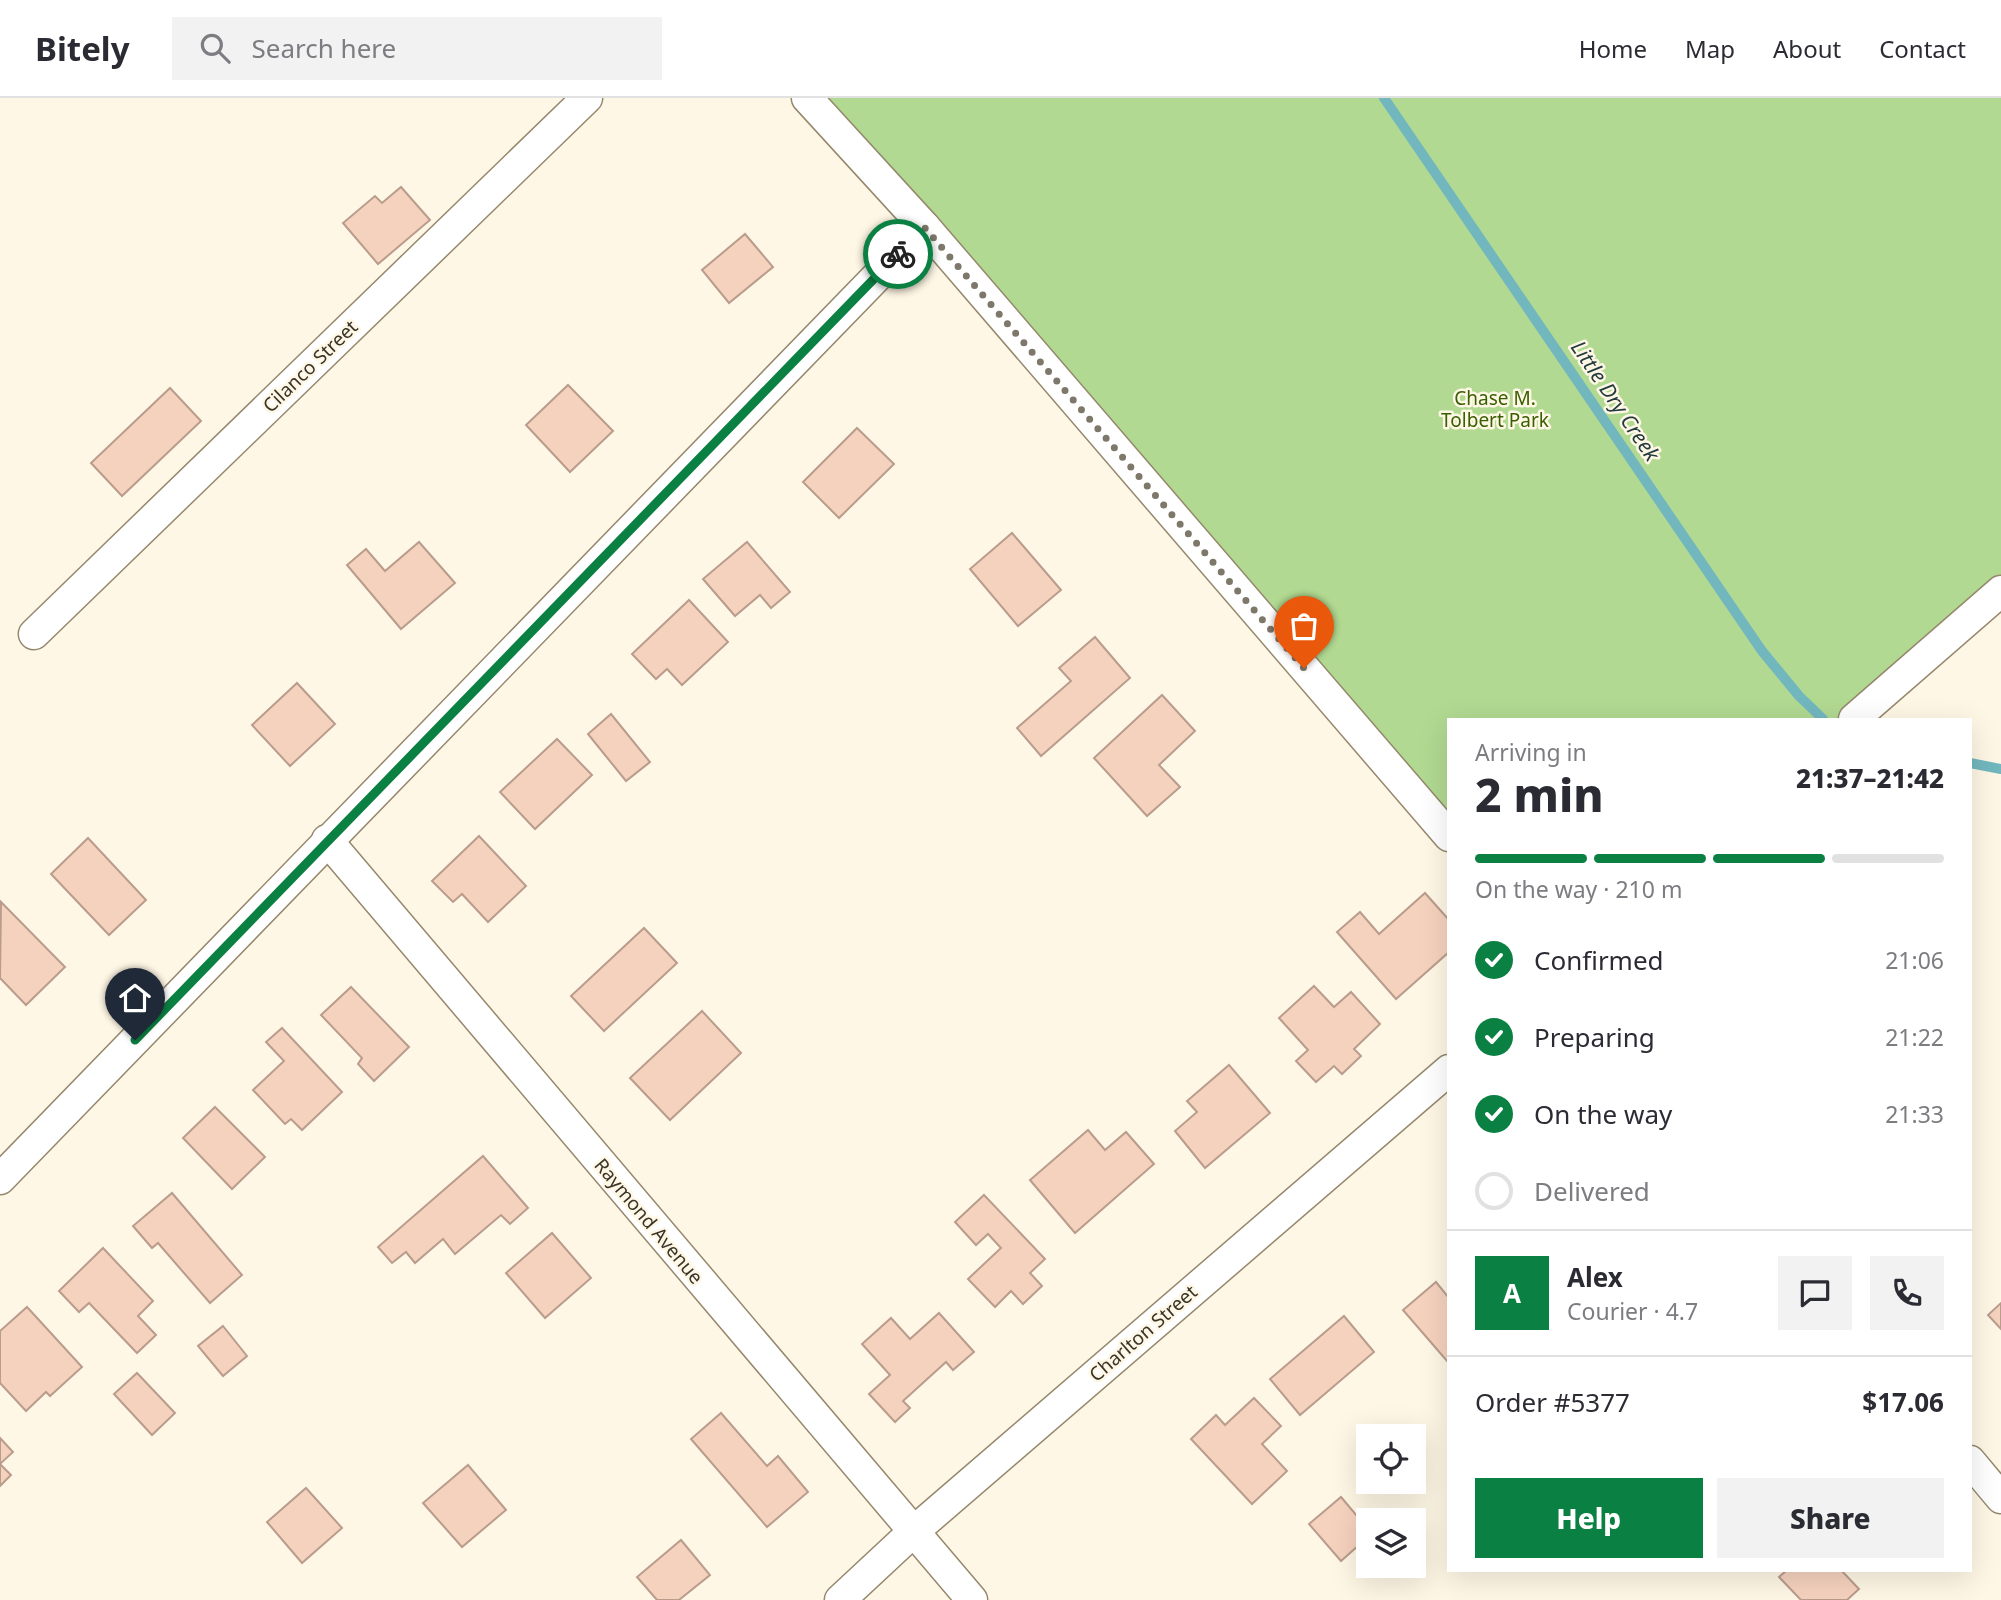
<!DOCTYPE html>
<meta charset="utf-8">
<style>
body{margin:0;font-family:"Noto Sans",sans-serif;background:#f2f2f3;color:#2b2b33;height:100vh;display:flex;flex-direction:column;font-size:26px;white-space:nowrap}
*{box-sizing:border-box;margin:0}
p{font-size:23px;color:#7c7c81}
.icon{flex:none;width:38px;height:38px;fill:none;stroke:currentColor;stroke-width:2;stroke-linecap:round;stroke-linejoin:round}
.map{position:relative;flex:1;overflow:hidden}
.drawer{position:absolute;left:1447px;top:620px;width:525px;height:854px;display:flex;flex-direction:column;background:#fff;border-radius:0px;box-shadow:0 7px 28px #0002}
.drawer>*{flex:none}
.buttons{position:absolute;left:1356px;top:1326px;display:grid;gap:14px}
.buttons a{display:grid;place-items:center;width:70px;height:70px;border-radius:0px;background:#fff;box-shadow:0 7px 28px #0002;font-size:35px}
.pin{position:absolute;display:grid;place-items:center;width:60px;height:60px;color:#fff;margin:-72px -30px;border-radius:50% 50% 50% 0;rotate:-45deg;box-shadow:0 0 7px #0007}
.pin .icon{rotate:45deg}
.courier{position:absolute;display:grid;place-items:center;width:70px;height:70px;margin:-35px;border:5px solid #0b8043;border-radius:50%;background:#fff;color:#222;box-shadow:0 2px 9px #0007}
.summary em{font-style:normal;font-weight:800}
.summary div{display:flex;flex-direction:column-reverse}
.summary{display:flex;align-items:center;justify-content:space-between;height:119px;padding:0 28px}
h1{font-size:46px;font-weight:800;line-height:52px}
.bar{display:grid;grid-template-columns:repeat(4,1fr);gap:10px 7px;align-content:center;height:84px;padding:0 28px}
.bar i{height:9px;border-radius:5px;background:#e1e1e2}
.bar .selected{background:#0b8043}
.bar p{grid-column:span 4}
.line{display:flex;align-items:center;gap:18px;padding:0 28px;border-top:2px solid #e1e1e2}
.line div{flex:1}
.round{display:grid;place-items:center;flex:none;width:74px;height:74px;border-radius:0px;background:#f2f2f3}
ol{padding:0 28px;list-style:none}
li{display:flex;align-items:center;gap:21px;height:77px}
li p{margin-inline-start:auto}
li .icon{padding:7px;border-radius:50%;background:#0b8043;color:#fff;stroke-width:4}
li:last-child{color:#7c7c81}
li i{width:38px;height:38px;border:4px solid #e1e1e2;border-radius:50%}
.button{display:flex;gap:14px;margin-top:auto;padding:14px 28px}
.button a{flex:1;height:80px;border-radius:0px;background:#0b8043;color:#fff;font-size:28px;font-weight:800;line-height:80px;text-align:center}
.button a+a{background:#f2f2f3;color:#2b2b33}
header{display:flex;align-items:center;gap:42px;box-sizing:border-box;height:98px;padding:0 35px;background:#fff;border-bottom:2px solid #e1e1e2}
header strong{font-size:33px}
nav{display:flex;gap:38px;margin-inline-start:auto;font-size:24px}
.search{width:490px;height:63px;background:#f2f2f3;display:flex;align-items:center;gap:18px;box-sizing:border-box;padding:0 24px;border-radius:0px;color:#7c7c81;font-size:26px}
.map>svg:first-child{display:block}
</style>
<header>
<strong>Bitely</strong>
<div class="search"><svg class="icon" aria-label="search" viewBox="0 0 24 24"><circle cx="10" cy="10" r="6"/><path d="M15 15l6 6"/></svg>Search here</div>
<nav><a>Home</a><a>Map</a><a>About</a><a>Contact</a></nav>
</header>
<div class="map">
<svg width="2001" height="1502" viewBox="0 0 2001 1502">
<rect width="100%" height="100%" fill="#fff7e5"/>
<polygon fill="#b1d991" points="807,0 2001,0 2001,493 1854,621 1449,621 1449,738"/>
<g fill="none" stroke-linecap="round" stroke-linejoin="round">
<g stroke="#72b7be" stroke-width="10">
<polyline points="1384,0 1762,553 1799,598 1823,621"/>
<polyline points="1970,665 2001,671"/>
</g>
</g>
<g fill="#f5d2be" stroke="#ba9c8c" stroke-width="2">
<polygon points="401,89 430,122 378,166 343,125 375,98 382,105"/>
<polygon points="745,136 773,169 729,205 702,172"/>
<polygon points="568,287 613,333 570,374 526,327"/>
<polygon points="170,290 201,323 122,398 91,365"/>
<polygon points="857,330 894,366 839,420 803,384"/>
<polygon points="1012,435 1061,492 1018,528 970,471"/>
<polygon points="419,444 455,485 401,531 347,467 366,451 385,473"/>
<polygon points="747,444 790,494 771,510 760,497 735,518 703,481"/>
<polygon points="689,502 728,544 682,587 667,571 656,581 632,556"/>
<polygon points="1095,539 1130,580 1041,658 1017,630 1071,583 1059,570"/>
<polygon points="297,585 335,626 290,668 252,627"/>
<polygon points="1162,597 1195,633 1159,667 1180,689 1147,718 1094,660"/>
<polygon points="611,616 650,664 626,683 588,636"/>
<polygon points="557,641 592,677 535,731 500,694"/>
<polygon points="479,738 526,788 488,824 462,796 453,804 432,783"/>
<polygon points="88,740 146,802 109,837 51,776"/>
<polygon points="1425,795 1449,822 1449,854 1396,901 1337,834 1360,814 1379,836"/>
<polygon points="1,804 65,869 26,907 0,880"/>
<polygon points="644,830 677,865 604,933 571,898"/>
<polygon points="1314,888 1334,909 1351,894 1380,926 1354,951 1361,958 1342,976 1334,968 1316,984 1296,963 1308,952 1279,920"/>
<polygon points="351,889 409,949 374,983 358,966 362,960 321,917"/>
<polygon points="702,913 741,955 670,1022 630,980"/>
<polygon points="282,930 342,994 302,1032 291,1021 285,1026 253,992 284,963 266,944"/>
<polygon points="1229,967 1270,1015 1205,1070 1175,1033 1197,1014 1187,1003"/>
<polygon points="215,1009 265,1059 232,1091 183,1040"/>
<polygon points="1088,1032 1105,1052 1126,1034 1154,1066 1075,1135 1030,1082"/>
<polygon points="483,1058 528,1110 510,1126 501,1117 455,1156 443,1141 415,1165 406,1154 392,1165 378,1149"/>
<polygon points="172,1095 242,1177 210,1205 158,1145 152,1150 133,1128"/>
<polygon points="984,1097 1045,1161 1030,1175 1042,1188 1023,1206 1011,1193 995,1209 968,1181 1001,1150 988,1136 976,1147 955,1124"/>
<polygon points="552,1135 591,1180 545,1220 506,1175"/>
<polygon points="103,1150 153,1203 138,1218 156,1237 137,1255 89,1205 79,1214 59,1193"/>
<polygon points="1436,1184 1449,1200 1449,1262 1447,1263 1403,1212"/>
<polygon points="2001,1205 2001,1231 1988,1217"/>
<polygon points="27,1209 82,1269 50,1298 46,1294 26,1313 0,1285 0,1233"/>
<polygon points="939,1215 974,1254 953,1272 946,1264 903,1303 910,1310 895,1324 869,1296 890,1277 862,1246 891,1220 910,1241"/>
<polygon points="1344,1218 1374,1254 1300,1317 1270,1281"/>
<polygon points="223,1228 247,1258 223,1278 198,1248"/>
<polygon points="137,1275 175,1315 152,1337 114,1296"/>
<polygon points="1254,1300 1281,1328 1262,1346 1287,1373 1252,1406 1191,1341 1216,1317 1225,1327"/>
<polygon points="721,1315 767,1368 778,1358 808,1394 767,1429 691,1341"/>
<polygon points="0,1340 13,1354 0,1366"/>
<polygon points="0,1366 11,1377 0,1388"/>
<polygon points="468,1367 506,1412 462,1449 423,1405"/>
<polygon points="306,1390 342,1430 302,1465 267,1424"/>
<polygon points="1341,1399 1368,1431 1368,1439 1341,1463 1309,1426"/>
<polygon points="681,1442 710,1477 679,1502 657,1502 637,1479"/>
<polygon points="1787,1472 1841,1472 1859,1491 1847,1502 1801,1502 1779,1479"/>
</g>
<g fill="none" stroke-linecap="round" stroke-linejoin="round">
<defs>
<g id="street">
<polyline points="807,0 925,129 1449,738"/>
<polyline points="34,536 587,0"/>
<polyline points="1854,621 2001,493"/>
<polyline points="327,742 972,1502"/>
<polyline points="0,1081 925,129"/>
<polyline points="1970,1363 2001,1400"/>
<polyline points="840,1502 913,1434 1449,972"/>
</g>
</defs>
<use href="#street" stroke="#95886d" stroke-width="33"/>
<use href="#street" stroke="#fff" stroke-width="30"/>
</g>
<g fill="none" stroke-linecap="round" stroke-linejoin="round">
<polyline stroke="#7e786a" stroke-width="7" stroke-dasharray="0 12.6" points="898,156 925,130 1304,570"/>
<polyline stroke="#0b8043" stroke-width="9" points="135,942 898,156"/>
</g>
<g text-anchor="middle" stroke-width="5" stroke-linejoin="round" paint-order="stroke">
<g font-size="19" fill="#393428" stroke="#fff7e5">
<text transform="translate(310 268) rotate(-44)" y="7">Cilanco Street</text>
<text transform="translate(649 1123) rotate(50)" y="7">Raymond Avenue</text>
<text transform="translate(1143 1235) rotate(-41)" y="7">Charlton Street</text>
</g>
<g font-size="19" fill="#385f02" stroke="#fff7e5">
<text x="1495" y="307">Chase M.<tspan x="1495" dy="22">Tolbert Park</tspan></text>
</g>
<g font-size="21" font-style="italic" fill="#233b3e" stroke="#fff7e5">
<text transform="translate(1615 303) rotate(56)" y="7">Little Dry Creek</text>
</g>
</g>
</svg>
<div class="buttons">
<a><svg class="icon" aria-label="locate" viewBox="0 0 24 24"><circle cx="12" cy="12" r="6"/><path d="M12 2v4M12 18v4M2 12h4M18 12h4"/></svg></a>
<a><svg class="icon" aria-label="layers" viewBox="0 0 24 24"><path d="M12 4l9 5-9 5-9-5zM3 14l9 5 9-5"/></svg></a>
</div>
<div class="pin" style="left:1304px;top:570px;background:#ea580c"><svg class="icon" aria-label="bag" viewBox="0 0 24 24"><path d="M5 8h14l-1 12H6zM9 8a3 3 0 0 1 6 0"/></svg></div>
<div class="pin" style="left:135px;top:942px;background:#1f2937"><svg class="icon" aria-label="home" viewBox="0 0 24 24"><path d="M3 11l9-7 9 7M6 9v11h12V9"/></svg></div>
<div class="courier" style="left:898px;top:156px"><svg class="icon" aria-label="bike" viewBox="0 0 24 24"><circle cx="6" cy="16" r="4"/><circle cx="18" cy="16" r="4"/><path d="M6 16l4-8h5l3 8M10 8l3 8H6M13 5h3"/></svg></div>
<section class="drawer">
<div class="summary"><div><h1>2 min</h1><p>Arriving in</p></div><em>21:37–21:42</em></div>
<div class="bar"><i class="selected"></i><i class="selected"></i><i class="selected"></i><i></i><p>On the way · 210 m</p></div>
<ol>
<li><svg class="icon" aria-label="check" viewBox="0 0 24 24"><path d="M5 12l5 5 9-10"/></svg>Confirmed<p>21:06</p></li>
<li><svg class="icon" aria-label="check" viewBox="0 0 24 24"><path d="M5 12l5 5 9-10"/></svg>Preparing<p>21:22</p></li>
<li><svg class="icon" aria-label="check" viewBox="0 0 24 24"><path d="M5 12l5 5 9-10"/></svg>On the way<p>21:33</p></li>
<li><i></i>Delivered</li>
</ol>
<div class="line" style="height:126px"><b class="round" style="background:#0b8043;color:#fff">A</b><div><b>Alex</b><p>Courier · 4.7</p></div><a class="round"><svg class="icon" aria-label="chat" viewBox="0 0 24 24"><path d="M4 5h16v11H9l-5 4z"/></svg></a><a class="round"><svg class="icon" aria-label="phone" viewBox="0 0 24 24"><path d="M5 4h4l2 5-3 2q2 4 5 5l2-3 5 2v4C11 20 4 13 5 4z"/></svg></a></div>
<div class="line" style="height:91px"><div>Order #5377</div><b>$17.06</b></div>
<div class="button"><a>Help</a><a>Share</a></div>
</section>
</div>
